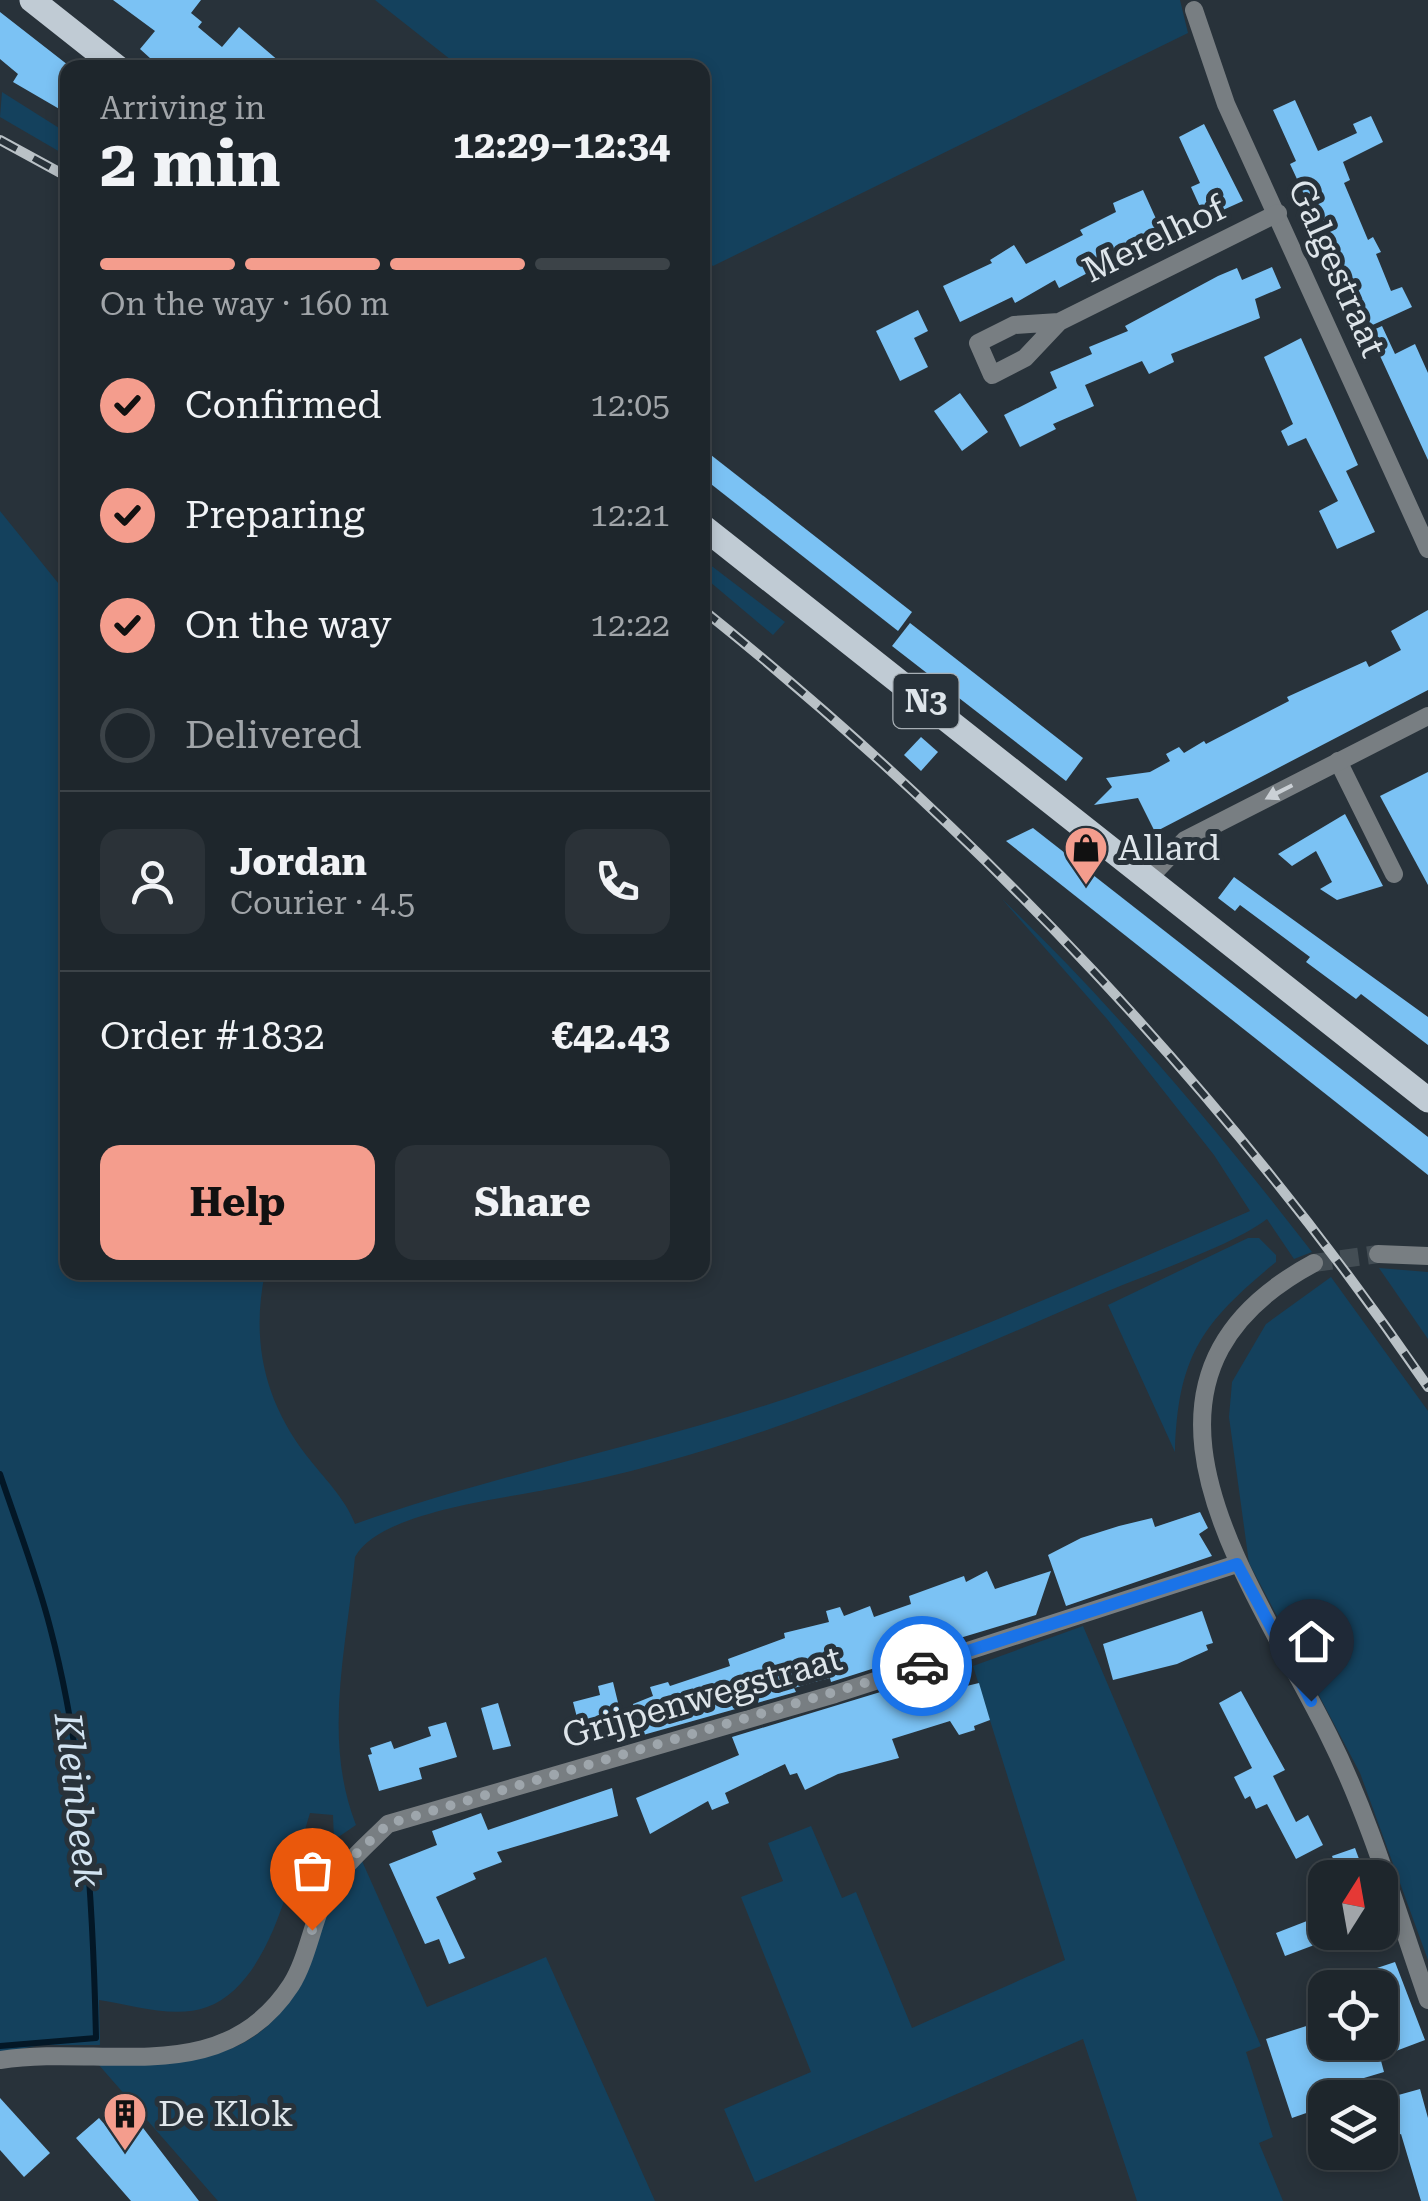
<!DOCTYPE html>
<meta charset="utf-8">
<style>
body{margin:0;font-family:"Roboto Serif",serif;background:#2b3238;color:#f1f3f6;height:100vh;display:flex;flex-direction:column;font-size:38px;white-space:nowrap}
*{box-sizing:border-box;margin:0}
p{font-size:32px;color:#a1a5a9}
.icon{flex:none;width:55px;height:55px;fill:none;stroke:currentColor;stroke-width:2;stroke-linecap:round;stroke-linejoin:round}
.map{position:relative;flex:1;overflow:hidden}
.panel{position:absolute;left:60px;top:60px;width:650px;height:1220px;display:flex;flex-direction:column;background:#1e262c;border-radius:20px;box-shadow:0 5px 15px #0003,0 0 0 2px #3c4348}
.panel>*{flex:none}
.needle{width:65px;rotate:11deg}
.tools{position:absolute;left:1308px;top:1860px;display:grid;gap:20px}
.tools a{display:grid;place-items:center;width:90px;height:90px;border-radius:20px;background:#1e262c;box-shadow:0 5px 15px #0003,0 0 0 2px #3c4348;font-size:50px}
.pin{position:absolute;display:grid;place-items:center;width:85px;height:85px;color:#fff;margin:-102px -42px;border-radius:50% 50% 50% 0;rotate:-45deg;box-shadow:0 0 10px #0007}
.pin .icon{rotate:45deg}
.courier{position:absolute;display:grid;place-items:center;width:100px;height:100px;margin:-50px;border:8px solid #1a73e8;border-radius:50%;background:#fff;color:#222;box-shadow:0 2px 12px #0007}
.summary em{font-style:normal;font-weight:700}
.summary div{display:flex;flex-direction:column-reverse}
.summary{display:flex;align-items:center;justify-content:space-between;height:170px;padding:0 40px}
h1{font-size:65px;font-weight:700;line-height:75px}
.bar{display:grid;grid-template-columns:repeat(4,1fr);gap:15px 10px;align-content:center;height:120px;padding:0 40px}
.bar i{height:12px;border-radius:8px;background:#3c4348}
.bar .active{background:#f49d8d}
.bar p{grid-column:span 4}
.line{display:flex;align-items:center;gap:25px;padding:0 40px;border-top:2px solid #3c4348}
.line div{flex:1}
.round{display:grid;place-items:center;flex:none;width:105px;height:105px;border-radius:20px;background:#2b3238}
ol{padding:0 40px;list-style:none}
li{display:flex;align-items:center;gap:30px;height:110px}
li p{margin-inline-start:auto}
li .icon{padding:10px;border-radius:50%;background:#f49d8d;color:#111;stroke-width:4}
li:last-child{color:#a1a5a9}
li i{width:55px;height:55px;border:5px solid #3c4348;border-radius:50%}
.button{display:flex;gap:20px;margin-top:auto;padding:20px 40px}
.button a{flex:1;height:115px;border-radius:20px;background:#f49d8d;color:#111;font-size:40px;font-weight:700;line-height:115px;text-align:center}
.button a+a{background:#2b3238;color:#f1f3f6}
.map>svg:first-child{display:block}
</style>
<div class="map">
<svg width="1428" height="2201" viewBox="0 0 1428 2201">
<rect width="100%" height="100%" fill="#28323a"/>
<g fill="#14415d">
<polygon points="375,0 1180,0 1188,33 713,266 703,258 702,68 460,67"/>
<polygon points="2,92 67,133 67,156 0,117"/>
<path d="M0,511l67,83 1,678 197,1c-14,67 -1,127 41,182 17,22 39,43 49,69 151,-53 309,-82 459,-135 149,-51 292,-116 436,-178l-36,-56 -107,-136 -105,-120c114,110 213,228 310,353l-18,7 -27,-40c-37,28 -120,55 -166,75 -177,77 -359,159 -551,195 -48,10 -171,23 -195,68 -8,91 -33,181 1,268l-22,15 -1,-25 -23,-2c-18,58 -38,170 -103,194 -32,12 -75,-2 -108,-7l1,45h-60l-40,8z"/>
<polygon points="702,559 709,564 785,622 773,635 703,576"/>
<path d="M1248,1238h11l17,17v7c-74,61 -98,93 -101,190l-67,-147z"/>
<polygon points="1379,1268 1428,1272 1428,1339"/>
<polygon points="1331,1277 1428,1411 1428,1960 1360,1773 1249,1563 1229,1417 1232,1382 1266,1324"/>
<polygon points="1083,1626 1261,2046 1246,2052 1273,2137 1259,2143 1283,2201 1137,2201 1083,2039 755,2182 724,2109 811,2072 741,1897 783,1881 768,1843 811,1826 842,1898 856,1892 912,2028 1065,1960 973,1666"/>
<path d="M362,1861l65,146 119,-50 109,244h-437l-120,-137c89,-1 169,2 206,-95 16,-41 27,-76 58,-108z"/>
</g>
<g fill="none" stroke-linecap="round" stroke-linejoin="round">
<path stroke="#031726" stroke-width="6" d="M0,1474c17,51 37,102 50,153 35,132 43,275 46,411l-96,8"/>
</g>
<g fill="#7bc2f4">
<polygon points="113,0 201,0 191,13 202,22 198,27 222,47 239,27 287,68 161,68 140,49 155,31"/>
<polygon points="0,12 68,65 68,114 13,82 18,74 0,59"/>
<polygon points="1295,100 1318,151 1357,133 1353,124 1371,116 1383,142 1343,162 1350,180 1344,183 1368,240 1373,237 1381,252 1376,254 1391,291 1402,287 1412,307 1366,328 1290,164 1296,161 1273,110"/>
<polygon points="1204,124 1243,201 1205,218 1191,187 1200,183 1179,137"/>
<polygon points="1143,190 1167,243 1102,273 1099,267 1059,288 1055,280 1015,303 1012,297 960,322 943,286 992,263 990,260 1014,245 1026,264 1083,235 1080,230 1116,212 1113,203"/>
<polygon points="1272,267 1281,288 1255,299 1260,318 1171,354 1174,362 1149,374 1142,361 1085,385 1094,406 1053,424 1056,429 1020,447 1004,415 1057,388 1050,372 1092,354 1089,347 1128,331 1125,326 1218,276 1237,268 1242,280"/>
<polygon points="918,310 928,331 914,338 928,367 900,381 876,331"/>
<polygon points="1382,326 1395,354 1415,344 1428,373 1428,460 1369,332"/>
<polygon points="1301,338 1358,465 1346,471 1375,532 1337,549 1319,511 1338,501 1306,438 1288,446 1281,431 1293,424 1264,357"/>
<polygon points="960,393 988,432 962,451 934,411"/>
<polygon points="702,448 912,612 898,631 702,477"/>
<polygon points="1428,610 1428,690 1155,832 1138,798 1094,805 1112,787 1106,778 1150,772 1170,761 1166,754 1179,747 1184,753 1204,741 1206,744 1289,701 1287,697 1366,661 1369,667 1401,650 1391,631"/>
<polygon points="910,623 1083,758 1066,781 892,646"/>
<polygon points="921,737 938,752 921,771 904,755"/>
<polygon points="1428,772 1428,885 1380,796"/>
<polygon points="1345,814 1383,886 1337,900 1320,889 1332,882 1316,851 1292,866 1278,854"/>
<polygon points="1033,828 1428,1137 1428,1175 1006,841"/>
<polygon points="1234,877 1428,1017 1428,1045 1361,994 1356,999 1306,962 1310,957 1240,905 1235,911 1218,898"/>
<polygon points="1200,1512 1208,1528 1199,1534 1212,1556 1066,1606 1048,1555 1081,1538 1119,1526 1152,1518 1155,1527"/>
<polygon points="987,1571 995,1589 1051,1571 1036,1615 877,1663 878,1667 831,1682 830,1678 814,1682 794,1688 796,1692 643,1735 633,1704 653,1696 650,1687 668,1682 670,1686 730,1666 728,1659 785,1638 784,1633 829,1622 826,1611 840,1607 844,1616 870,1606 874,1617 911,1604 909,1596 964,1576 966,1582"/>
<polygon points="1202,1611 1213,1643 1206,1645 1208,1650 1177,1664 1113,1680 1103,1644"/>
<polygon points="613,1682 622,1719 580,1729 573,1702 600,1695 598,1686"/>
<polygon points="979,1683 990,1720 974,1726 975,1730 959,1735 950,1721 892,1739 899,1758 838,1774 805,1790 797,1773 790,1775 785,1764 725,1793 729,1803 712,1810 708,1801 650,1834 636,1798 739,1755 732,1737 887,1690 892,1704"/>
<polygon points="1241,1691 1285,1770 1273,1776 1296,1822 1308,1815 1323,1845 1296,1859 1267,1804 1256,1809 1250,1796 1245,1799 1234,1777 1252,1768 1219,1703"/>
<polygon points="498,1703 511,1746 493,1750 481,1708"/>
<polygon points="446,1722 457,1757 419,1768 422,1779 379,1791 368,1755 372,1754 370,1748 391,1741 394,1749 431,1736 428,1727"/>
<polygon points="612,1788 618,1816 497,1852 502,1862 473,1873 476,1879 436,1897 465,1958 449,1964 439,1939 425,1944 389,1864 437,1845 432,1831 481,1813 488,1830"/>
<polygon points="1355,1848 1366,1878 1340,1878 1332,1856"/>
<polygon points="1325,1914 1325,1941 1285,1956 1276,1933"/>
<polygon points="1395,1962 1425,2040 1380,2057 1384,2072 1307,2095 1312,2111 1292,2118 1266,2039 1325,2020 1325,2042 1380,2042 1380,1988 1371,1970"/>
<polygon points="1420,2089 1428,2118 1428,2201 1421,2201 1401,2134 1395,2136 1384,2099"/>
<polygon points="0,2098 50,2153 24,2177 0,2150"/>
<polygon points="99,2118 120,2142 140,2124 199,2201 131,2201 76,2138"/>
</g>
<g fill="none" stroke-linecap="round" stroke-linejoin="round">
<polyline stroke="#434d54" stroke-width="18" stroke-dasharray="18 9" stroke-linecap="butt" points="1314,1263 1378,1254"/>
<g stroke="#787e82" stroke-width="18">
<polyline points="1194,10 1226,104 1428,549"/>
<polyline points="1059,322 1014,325 978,343 992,375 1025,358 1059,322 1278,213"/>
<polyline points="1338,761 1394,874"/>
<polyline points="1148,879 1185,840 1428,716"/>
<polyline points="1378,1254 1428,1256"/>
<path d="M1314,1263c-220,118 -61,318 15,473 42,84 68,176 99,264"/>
<path d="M0,2060c105,-16 223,30 291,-75 14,-22 20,-54 30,-79 14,-35 41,-56 67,-82l447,-130 402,-130"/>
</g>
<g stroke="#c0cbd4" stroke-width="25">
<polyline points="32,0 118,68"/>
<polyline points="702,526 1428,1100"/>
</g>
<defs>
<g id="rail">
<polyline points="0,140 68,177"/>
<path d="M702,609c278,223 525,485 726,778"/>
</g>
</defs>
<use href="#rail" stroke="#b9c1c6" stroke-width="10"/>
<use href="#rail" stroke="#28323a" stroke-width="6" stroke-dasharray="19" stroke-linecap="butt"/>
</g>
<defs><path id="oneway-solid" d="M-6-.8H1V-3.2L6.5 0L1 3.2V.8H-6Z" transform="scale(2.5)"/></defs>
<use fill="#cad0d5" href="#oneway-solid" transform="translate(1279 792) rotate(153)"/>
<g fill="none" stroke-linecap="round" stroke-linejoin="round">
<polyline stroke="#9ea6ac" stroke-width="10" stroke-dasharray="0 18" points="312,1930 341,1868 388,1824 922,1666"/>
<polyline stroke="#1a73e8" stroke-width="12" points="922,1666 1237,1564 1311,1701"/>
</g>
<defs>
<symbol id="shop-pin" viewBox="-11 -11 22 30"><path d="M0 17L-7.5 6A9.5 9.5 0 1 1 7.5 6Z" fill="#f49d8d" stroke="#28323a"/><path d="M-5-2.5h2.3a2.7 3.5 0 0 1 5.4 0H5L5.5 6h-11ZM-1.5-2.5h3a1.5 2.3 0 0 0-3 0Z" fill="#111"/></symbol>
<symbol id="building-pin" viewBox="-11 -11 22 30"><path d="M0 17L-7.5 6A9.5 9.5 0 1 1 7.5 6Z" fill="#f49d8d" stroke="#28323a"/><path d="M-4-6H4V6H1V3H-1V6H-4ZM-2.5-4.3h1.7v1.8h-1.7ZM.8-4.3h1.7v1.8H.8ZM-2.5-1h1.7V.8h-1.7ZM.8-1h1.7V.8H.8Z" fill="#111"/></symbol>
</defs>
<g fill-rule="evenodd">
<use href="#shop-pin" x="1061" y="823" width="50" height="68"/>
<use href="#building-pin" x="100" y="2089" width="50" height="68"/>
</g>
<g text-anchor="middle" stroke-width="10" stroke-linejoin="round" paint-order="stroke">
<rect fill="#28323a" stroke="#a7afb5" stroke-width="2.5" x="893.5" y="674" width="65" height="54" rx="8"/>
<g font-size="32" font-weight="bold" fill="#dee5ea">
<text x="926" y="712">N3</text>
</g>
<g font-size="35" fill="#dee5ea" stroke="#28323a">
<text transform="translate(1154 239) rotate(-26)" y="12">Merelhof</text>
<text transform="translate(1337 268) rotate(66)" y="12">Galgestraat</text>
<text transform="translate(702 1697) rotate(-16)" y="12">Grijpenwegstraat</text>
</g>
<g font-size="35" fill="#dee5ea" stroke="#28323a" text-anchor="start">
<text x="1118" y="860">Allard</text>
<text x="158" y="2126">De Klok</text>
</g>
<g font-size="38" font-style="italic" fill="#d3e4f2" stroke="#28323a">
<text transform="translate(78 1800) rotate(83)" y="13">Kleinbeek</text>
</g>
</g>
</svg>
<div class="tools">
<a><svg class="needle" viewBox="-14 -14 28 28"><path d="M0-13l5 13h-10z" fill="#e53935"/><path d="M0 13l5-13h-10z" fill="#a1a5a9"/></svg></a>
<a><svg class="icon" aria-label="locate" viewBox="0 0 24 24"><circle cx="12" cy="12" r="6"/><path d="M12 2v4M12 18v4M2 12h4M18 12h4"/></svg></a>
<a><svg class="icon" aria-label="layers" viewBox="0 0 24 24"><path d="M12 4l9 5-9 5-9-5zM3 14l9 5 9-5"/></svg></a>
</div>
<div class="pin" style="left:312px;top:1930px;background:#ea580c"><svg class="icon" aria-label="bag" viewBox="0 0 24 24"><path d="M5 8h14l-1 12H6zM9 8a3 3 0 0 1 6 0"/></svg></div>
<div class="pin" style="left:1311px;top:1701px;background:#1f2937"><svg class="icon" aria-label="home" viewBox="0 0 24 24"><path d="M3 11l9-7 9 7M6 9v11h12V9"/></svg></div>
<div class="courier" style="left:922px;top:1666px"><svg class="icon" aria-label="car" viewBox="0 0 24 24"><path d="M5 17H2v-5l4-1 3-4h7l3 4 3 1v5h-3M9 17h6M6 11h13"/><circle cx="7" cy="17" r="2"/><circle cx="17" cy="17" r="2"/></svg></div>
<section class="panel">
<div class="summary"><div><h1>2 min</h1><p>Arriving in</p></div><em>12:29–12:34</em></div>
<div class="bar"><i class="active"></i><i class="active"></i><i class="active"></i><i></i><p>On the way · 160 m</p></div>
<ol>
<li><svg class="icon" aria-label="check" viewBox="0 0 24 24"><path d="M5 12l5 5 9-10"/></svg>Confirmed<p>12:05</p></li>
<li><svg class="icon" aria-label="check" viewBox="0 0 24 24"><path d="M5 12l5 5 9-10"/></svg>Preparing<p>12:21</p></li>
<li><svg class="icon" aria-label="check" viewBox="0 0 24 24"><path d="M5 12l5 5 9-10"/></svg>On the way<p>12:22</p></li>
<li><i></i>Delivered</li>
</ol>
<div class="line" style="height:180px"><a class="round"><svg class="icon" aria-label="person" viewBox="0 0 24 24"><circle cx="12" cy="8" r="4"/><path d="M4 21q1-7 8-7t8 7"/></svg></a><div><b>Jordan</b><p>Courier · 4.5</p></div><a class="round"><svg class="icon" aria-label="phone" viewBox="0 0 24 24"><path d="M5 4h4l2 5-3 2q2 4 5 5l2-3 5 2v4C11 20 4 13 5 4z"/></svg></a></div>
<div class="line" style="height:130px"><div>Order #1832</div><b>€42.43</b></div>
<div class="button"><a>Help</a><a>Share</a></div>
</section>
</div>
